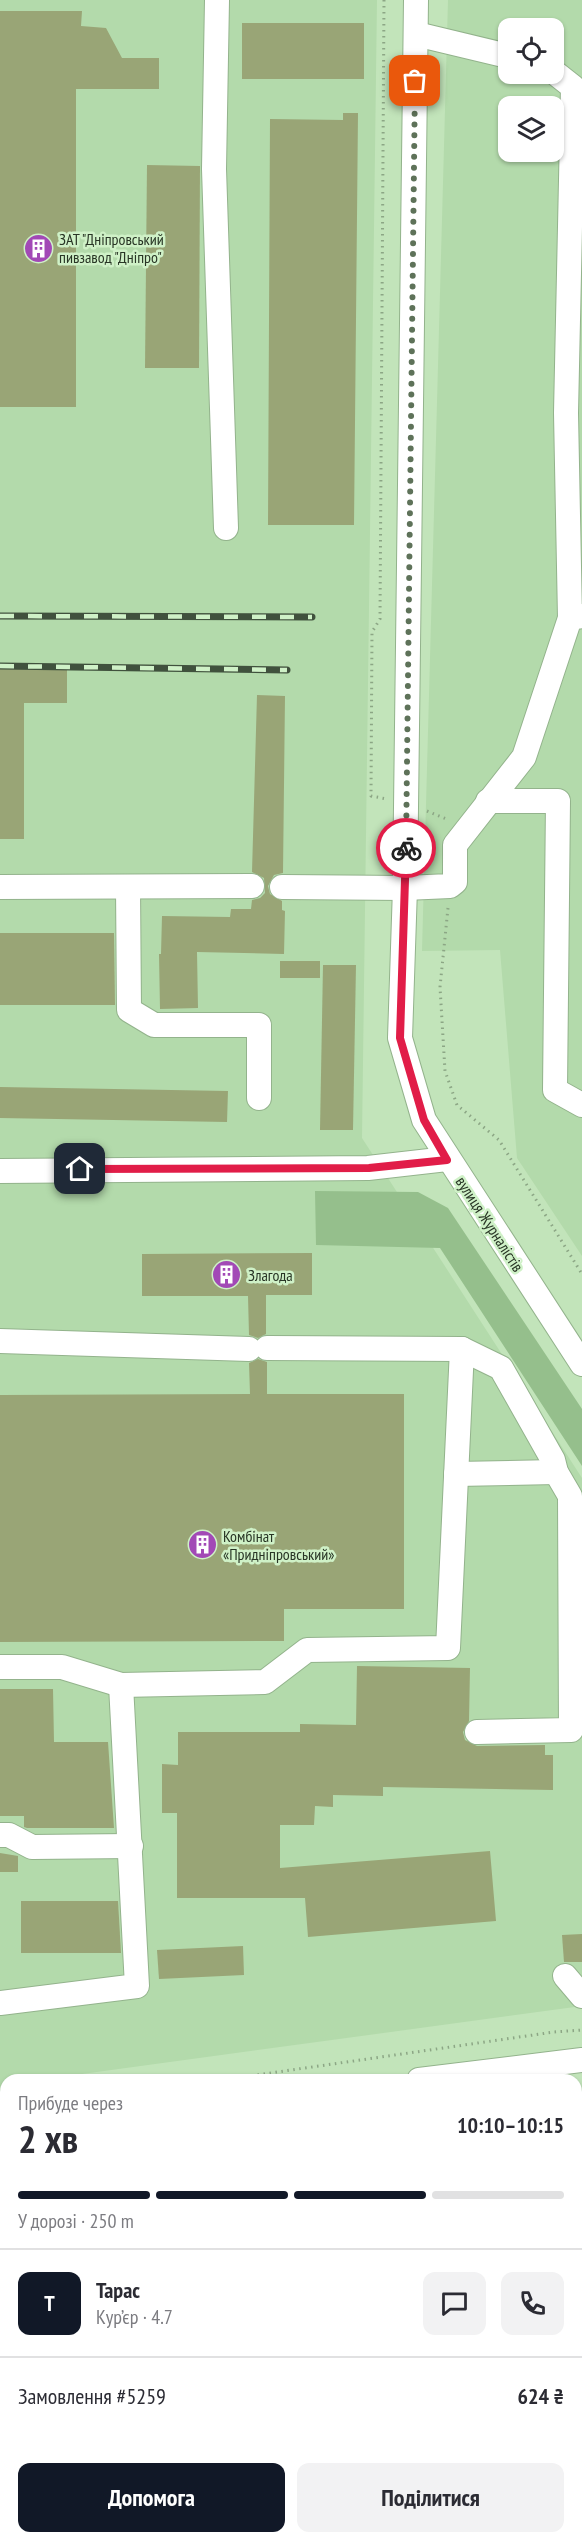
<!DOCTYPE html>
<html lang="uk">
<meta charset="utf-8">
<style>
body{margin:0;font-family:"PT Sans Narrow",sans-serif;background:#f2f2f3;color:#2b2b33;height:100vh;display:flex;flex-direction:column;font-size:22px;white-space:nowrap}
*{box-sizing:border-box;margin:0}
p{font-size:20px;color:#7c7c81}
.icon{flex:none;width:33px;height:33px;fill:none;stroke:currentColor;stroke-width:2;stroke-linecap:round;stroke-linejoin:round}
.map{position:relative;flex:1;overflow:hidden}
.details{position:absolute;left:0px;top:2074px;width:582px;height:470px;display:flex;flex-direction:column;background:#fff;border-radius:18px 18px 0 0;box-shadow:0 2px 4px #0004}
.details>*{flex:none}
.fabs{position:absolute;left:498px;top:18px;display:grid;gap:12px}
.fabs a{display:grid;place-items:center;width:66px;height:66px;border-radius:12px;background:#fff;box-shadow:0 2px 4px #0004;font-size:30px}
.pin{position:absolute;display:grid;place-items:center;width:51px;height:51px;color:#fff;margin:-26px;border-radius:12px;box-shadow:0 3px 9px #0006}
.courier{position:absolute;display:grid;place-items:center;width:60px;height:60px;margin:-30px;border:4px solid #e11d48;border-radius:50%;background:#fff;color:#222;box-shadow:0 2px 8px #0007}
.head em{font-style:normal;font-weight:800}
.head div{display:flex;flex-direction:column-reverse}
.head{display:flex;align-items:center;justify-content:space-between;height:102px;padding:0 18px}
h1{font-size:39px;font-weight:800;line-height:45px}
.bar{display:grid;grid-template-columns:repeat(4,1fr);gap:9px 6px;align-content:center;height:72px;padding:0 18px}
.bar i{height:8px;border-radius:4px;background:#e1e1e2}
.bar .on{background:#111827}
.bar p{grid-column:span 4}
.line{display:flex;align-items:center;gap:15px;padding:0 18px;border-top:2px solid #e1e1e2}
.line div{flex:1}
.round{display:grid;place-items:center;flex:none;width:63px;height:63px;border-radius:12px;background:#f2f2f3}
.primary-button{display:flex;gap:12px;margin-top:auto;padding:12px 18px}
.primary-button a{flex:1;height:69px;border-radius:12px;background:#111827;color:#fff;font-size:24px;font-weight:800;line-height:69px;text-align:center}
.primary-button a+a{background:#f2f2f3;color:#2b2b33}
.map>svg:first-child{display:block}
</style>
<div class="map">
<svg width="582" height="2543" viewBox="0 0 582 2543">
<rect width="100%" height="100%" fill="#c2e4ba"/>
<g fill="#b3daab" fill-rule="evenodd">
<polygon points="0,0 377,0 362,1138 582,1478 582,2006 38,2080 6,2080 6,2085 0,2086"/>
<path d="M448,0h134v1256l-65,-98 -17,-208 -78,1zM508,28h46v46h-46zM508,106h46v46h-46z"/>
</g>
<g fill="#95bf8c">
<polygon points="315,1191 418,1192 448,1208 582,1409 582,1466 440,1248 316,1245"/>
<polygon points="582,2206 582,2543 512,2543 513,2538 576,2538 576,2235"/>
</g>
<g fill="#99a576">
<polygon points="0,11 82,11 81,26 106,28 122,58 159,58 159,89 76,89 76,407 0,407"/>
<rect x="242" y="23" width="122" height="56"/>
<polygon points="343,113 358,113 354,525 268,525 270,119 343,120"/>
<polygon points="147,165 200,166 199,368 145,368"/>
<polygon points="0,668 67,669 67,703 24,703 24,839 0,839"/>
<polygon points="257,695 285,696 283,873 274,875 268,886 270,894 282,901 282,910 285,911 284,954 197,952 198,1008 160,1009 159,954 161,954 162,916 230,917 231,909 251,909 252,900 260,898 265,893 264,878 252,872"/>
<polygon points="0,933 114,933 115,1005 0,1005"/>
<rect x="280" y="961" width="40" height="17"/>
<polygon points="323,965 356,965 353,1130 320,1130"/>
<polygon points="0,1087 228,1091 227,1122 0,1118"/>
<polygon points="312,1253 312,1295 266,1295 266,1334 258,1338 249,1335 248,1296 142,1296 142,1254"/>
<polygon points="258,1359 267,1362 267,1394 404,1394 404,1609 284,1609 284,1641 0,1642 0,1395 250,1394 249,1363"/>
<polygon points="357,1666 470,1668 469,1721 463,1732 465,1740 477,1746 545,1745 545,1755 553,1755 553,1790 383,1787 383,1796 333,1795 333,1807 315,1806 314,1825 280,1825 280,1868 490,1851 496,1921 308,1937 305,1898 177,1898 177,1813 162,1813 162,1764 178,1765 178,1732 300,1732 300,1724 356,1725"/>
<polygon points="0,1689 53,1689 54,1742 108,1742 114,1828 27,1828 24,1827 24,1816 0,1816"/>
<polygon points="0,1853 18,1856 18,1872 0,1872"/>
<polygon points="21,1901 118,1901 121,1953 21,1953"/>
<polygon points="582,1934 582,1962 564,1962 562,1935"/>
<polygon points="243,1946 244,1975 159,1979 157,1950"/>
</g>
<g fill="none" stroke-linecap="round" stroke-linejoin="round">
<defs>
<g id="minor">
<polyline points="217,0 214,169 226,528"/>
<polyline points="416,0 405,888 400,1038 424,1120 582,1364"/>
<polyline points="416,34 508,56"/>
<polyline points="554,72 573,87 566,413 570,618"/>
<polyline points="488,801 558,801 555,1090 582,1105"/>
<polyline points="0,887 252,886"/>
<polyline points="128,887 129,1010 154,1025 259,1025 259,1098"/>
<polyline points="282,887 405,888 450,886 455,882 455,845 524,757 570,618 582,616"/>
<polyline points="0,1171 368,1168 447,1159"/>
<polyline points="0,1341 249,1349"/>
<polyline points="267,1348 462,1349 501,1368 553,1460 556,1472 570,1496 571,1730 477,1732"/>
<polyline points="456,1474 556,1472"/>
<polyline points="0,1667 62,1667 121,1685 265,1682 307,1650 448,1648 462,1349"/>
<polyline points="0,1835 9,1835 32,1847 131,1846"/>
<polyline points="565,1976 582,1996"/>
<polyline points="0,2003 137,1986 121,1685"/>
<polyline points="419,2080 582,2060"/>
<polyline points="0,2135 6,2134"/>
</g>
</defs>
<use href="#minor" stroke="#93b38c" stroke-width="26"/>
<g stroke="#8ca685" stroke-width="3" stroke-dasharray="1.5 4.5" stroke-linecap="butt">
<polyline points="384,0 380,619 372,632 371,796 387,799"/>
<polyline points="427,811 449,820"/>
<polyline points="448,908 440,987 445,1071 457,1105 499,1140 582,1274"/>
<polyline points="222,2080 554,2032 582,2030"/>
</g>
<use href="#minor" stroke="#fff" stroke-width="24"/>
<defs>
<g id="rail">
<polyline points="0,616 312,617"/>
<polyline points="0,666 287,670"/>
</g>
</defs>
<use href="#rail" stroke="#40513d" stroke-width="7"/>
<use href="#rail" stroke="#cff1c7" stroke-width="4.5" stroke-dasharray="14" stroke-linecap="butt"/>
</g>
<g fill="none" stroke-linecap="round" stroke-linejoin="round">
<polyline stroke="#5e7259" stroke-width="6" stroke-dasharray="0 10.8" points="406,848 415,81"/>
<polyline stroke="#e11d48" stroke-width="8" points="80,1169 369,1168 447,1160 424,1120 400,1038 406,848"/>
</g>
<defs>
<symbol id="building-disc" viewBox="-11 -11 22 22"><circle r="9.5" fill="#a249b6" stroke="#cff1c7"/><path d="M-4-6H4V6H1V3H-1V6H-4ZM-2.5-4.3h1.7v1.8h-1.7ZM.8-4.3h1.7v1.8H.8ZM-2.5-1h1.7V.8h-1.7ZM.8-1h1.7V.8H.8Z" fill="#fff"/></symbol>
</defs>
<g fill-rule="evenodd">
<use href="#building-disc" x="22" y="232" width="33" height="33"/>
<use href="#building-disc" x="210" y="1258" width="33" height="33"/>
<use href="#building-disc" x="186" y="1528" width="33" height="33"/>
</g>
<g text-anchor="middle" stroke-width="5" stroke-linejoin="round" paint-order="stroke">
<g font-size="16" fill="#283525" stroke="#cff1c7" text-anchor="start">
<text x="59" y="245">ЗАТ "Дніпровський<tspan x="59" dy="18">пивзавод "Дніпро"</tspan></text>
<text x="248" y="1281">Злагода</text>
<text x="223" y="1542">Комбінат<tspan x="223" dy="18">«Придніпровський»</tspan></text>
</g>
<g font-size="16" fill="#283525" stroke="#cff1c7">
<text transform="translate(490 1224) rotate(57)" y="6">вулиця Журналістів</text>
</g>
</g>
</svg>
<div class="fabs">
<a><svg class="icon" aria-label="locate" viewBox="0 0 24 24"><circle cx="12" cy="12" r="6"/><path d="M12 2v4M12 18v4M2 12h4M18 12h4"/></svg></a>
<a><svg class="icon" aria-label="layers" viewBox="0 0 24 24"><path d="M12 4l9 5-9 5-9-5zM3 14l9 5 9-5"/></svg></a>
</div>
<div class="pin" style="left:415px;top:81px;background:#ea580c"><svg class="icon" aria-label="bag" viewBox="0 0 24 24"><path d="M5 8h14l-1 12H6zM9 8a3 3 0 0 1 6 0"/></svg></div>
<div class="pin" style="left:80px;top:1169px;background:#1f2937"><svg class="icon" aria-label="home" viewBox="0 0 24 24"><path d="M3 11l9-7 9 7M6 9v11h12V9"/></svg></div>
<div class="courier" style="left:406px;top:848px"><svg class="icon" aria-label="bike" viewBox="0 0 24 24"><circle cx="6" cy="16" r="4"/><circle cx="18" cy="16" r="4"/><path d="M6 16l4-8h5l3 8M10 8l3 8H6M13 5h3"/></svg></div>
<section class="details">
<div class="head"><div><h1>2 хв</h1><p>Прибуде через</p></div><em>10:10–10:15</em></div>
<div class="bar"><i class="on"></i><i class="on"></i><i class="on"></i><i></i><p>У дорозі · 250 m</p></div>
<div class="line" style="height:108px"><b class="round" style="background:#111827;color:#fff">Т</b><div><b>Тарас</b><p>Кур’єр · 4.7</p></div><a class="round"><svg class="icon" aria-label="chat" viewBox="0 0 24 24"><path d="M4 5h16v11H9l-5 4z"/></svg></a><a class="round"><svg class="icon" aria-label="phone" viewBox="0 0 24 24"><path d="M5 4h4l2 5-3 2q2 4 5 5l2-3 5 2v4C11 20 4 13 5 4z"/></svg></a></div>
<div class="line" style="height:78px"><div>Замовлення #5259</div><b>624 ₴</b></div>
<div class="primary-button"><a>Допомога</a><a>Поділитися</a></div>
</section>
</div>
